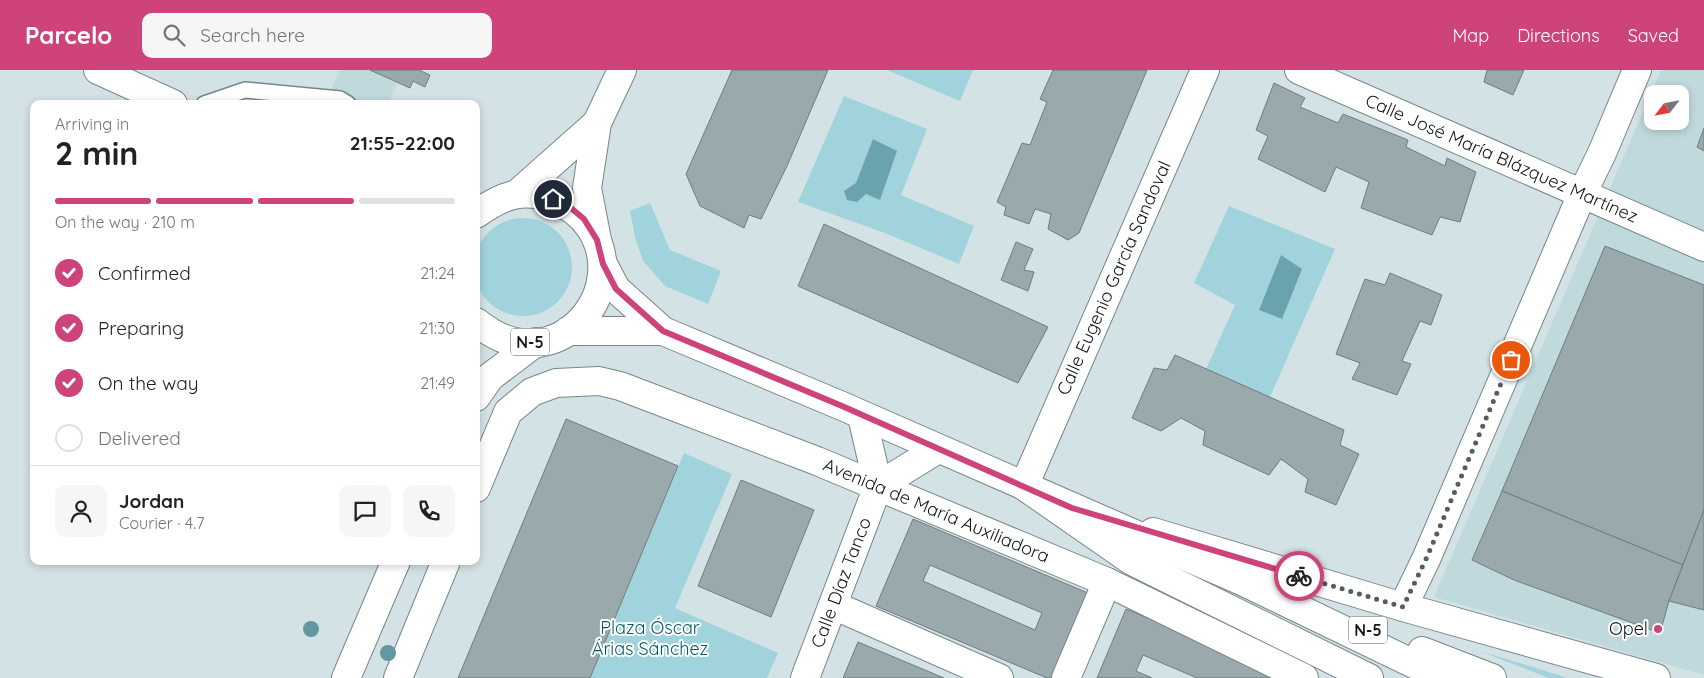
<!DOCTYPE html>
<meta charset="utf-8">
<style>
body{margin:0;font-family:Quicksand,sans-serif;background:#f6f6f6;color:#222;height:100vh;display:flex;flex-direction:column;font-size:19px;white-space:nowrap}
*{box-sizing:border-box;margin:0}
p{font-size:16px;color:#767676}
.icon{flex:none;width:28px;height:28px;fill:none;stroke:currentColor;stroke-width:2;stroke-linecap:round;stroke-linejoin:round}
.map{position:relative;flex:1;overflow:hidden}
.side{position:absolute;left:30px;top:30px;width:450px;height:465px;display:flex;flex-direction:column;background:#fff;border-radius:10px;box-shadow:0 2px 8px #0003}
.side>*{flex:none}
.needle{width:32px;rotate:238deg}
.buttons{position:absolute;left:1644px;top:15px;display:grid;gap:10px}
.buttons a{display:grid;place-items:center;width:45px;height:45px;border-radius:10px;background:#fff;box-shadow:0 2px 8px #0003;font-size:25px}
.pin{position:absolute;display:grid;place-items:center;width:42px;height:42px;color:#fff;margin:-21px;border:2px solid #fff;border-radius:50%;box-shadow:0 1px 5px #0007}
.courier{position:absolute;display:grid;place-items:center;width:50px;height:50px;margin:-25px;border:4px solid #cd437a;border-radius:50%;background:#fff;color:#222;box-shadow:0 1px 6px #0007}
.overview em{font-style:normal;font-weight:700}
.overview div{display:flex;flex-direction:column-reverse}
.overview{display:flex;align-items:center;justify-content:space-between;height:85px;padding:0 25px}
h1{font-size:32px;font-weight:700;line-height:38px}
.bar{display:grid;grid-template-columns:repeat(4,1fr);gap:8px 5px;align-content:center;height:60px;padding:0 25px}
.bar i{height:6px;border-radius:4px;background:#e0e0e0}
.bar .on{background:#cd437a}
.bar p{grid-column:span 4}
.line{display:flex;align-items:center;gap:12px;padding:0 25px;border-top:1px solid #e0e0e0}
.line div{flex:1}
.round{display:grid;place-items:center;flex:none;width:52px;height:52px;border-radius:10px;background:#f6f6f6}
ol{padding:0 25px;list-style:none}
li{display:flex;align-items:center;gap:15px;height:55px}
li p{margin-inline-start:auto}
li .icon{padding:5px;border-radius:50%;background:#cd437a;color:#fff;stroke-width:4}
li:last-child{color:#767676}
li i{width:28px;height:28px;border:2px solid #e0e0e0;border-radius:50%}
header{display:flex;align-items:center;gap:30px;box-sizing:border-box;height:70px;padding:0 25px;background:#cd437a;color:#fff}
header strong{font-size:24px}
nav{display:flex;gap:28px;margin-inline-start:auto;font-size:18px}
.search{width:350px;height:45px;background:#f6f6f6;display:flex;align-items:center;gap:12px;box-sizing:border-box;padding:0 18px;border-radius:10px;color:#767676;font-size:19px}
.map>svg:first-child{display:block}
</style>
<header>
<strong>Parcelo</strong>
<div class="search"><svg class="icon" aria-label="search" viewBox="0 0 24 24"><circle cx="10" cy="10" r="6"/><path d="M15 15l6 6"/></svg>Search here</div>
<nav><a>Map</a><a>Directions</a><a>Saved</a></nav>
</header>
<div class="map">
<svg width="1704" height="608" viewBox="0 0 1704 608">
<rect width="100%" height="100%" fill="#d3e2e5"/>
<g fill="#c0d9dd" fill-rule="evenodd">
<polygon points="340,0 370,0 397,13 388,34 325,34"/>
<path d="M1661,0h43v605l-270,-78zM1652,24h28v27h-28z"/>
</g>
<g fill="#a1d3dc">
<polygon points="887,0 973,0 960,31"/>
<polygon points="844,26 927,59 901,125 974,156 959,194 885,163 798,132"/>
<polygon points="650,133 670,180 721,201 708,234 665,216 643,191 635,167 630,141"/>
<polygon points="1229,136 1335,179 1270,327 1206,299 1235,235 1194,213"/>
<circle cx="523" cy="197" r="49"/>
<polygon points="684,383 732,404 675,538 778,583 767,608 590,608"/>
<polygon points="1480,581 1568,608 1549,608"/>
</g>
<g fill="#6aa3ae">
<polygon points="873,69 897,81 880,130 866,124 857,132 847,130 844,121 856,113"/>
<polygon points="1281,185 1302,199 1282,249 1259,240"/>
</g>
<g fill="#9aa9ab" stroke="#6f7d80" fill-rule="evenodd">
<polygon points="370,0 419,0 430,5 425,17 413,11 410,18"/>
<polygon points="732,0 828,0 787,96 761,149 749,145 744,158 700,136 686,104"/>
<polygon points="1053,0 1147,0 1079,163 1068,170 1048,159 1051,144 1035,139 1029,154 1004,145 1006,137 997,132 1022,73 1030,75 1047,32 1040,29"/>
<polygon points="1487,0 1524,0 1513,25 1484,12"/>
<polygon points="1274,13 1305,28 1300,37 1338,53 1343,44 1408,70 1406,77 1445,96 1447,88 1476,102 1460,152 1440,147 1432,165 1361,138 1369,112 1336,97 1325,122 1258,89 1268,66 1256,60"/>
<polygon points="1704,58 1704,81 1697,77"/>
<polygon points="824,154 1048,257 1018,313 798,216"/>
<polygon points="1016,172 1033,179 1024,200 1034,202 1028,221 1001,210"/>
<polygon points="1605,176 1704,215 1704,440 1683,495 1502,421"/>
<polygon points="1390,203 1442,225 1431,255 1420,251 1402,291 1411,294 1397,325 1352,309 1360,293 1336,284 1365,209 1385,215"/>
<polygon points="1175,285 1344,360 1340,375 1359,384 1336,435 1305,422 1308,409 1281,389 1269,405 1203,375 1205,361 1181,348 1161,361 1132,348 1154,298 1167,300"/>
<polygon points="566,349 678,396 590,608 458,608"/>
<polygon points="741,410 814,440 771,547 698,516"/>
<polygon points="1502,421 1683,495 1669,531 1660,563 1514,510 1472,490"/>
<polygon points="1704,440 1704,540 1669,531"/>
<path d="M913,449l175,74 -35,85h-6l-171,-72zM930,495l112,48 -7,17 -112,-49z"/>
<polygon points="1126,539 1291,608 1197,608 1143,585 1136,601 1152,608 1097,608"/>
<polygon points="858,572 944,608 843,608"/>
</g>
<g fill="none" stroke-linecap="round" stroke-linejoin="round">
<defs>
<polyline id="service" points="204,34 245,20 340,29 348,34"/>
<g id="minor">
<polyline points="1205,0 1024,416 1132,491 1369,608"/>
<path id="s1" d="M1299,0l405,177"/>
<polyline points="517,124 597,53"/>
<polyline points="597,170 587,118 597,53 622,0"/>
<polyline points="476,327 490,307 536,272"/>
<polyline points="862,346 878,416"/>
<polyline points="878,416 938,379"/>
<path id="s2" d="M476,418l32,-76 24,-20 24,-9 43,-2 21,5 197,75 290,121 197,96"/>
<polyline points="1153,462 1403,537 1656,608"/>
<polyline points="833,535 999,608"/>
<polyline points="1403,537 1427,487 1582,124 1602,83 1637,0"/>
<polyline points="346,608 396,491"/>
<polyline points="398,608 446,491"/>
<path id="s3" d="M805,608l73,-192"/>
<polyline points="1066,608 1107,512"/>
</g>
<g id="trunk">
<polyline points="98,0 173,34"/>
<path d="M476,144c25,-18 47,-27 77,-15 16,6 29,16 38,30 37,59 -23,136 -89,109 -10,-4 -18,-10 -26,-16"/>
<polyline points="603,194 616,219 663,261 842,336 1244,512 1443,608"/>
<polyline points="568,261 663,261"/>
<polyline points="1422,581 1492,608"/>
</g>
</defs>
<use href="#service" stroke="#778688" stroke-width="18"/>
<use href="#minor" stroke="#778688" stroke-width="30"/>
<use href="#trunk" stroke="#778688" stroke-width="30"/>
<use href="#service" stroke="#fff" stroke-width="15"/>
<use href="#minor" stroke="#fff" stroke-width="28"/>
<use href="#trunk" stroke="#fff" stroke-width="28"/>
</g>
<g fill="#6398a0">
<circle cx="311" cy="559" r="8"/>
<circle cx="388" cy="583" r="8"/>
</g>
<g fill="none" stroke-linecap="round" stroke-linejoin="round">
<polyline stroke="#555d5f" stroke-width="5" stroke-dasharray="0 9" points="1299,506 1403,537 1427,487 1511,290"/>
<polyline stroke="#cd437a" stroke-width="6" points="553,129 565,133 584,149 597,170 603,194 616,219 663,261 842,336 1072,438 1299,506"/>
</g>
<circle fill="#cd437a" stroke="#fff" stroke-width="2" cx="1658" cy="559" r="5"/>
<g text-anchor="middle" stroke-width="4" stroke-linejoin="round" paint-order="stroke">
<g fill="#fff" stroke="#585c5d" stroke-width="1">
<rect x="511" y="258.5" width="38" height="27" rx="4"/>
<rect x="1349" y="546.5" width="38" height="27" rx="4"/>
</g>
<g font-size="16" font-weight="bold" fill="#111617">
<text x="530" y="278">N-5</text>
<text x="1368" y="566">N-5</text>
</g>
<g font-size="18" fill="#111617" stroke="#fff">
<text dy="6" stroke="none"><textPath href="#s1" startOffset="221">Calle José María Blázquez Martínez</textPath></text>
<text transform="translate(1114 208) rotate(-66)" y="6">Calle Eugenio García Sandoval</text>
<text dy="6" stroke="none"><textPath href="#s2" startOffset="544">Avenida de María Auxiliadora</textPath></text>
<text dy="6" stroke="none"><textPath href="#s3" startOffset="102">Calle Díaz Tanco</textPath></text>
</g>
<g font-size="18" fill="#075c68" stroke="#fff">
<text x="650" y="564">Plaza Óscar<tspan x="650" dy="21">Árias Sánchez</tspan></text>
</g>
<g font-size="18" fill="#111617" stroke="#fff" text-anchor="end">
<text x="1648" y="565">Opel</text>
</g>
</g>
</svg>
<div class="buttons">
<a><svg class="needle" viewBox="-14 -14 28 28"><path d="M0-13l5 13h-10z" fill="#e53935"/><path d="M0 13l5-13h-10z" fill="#767676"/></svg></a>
</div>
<div class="pin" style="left:1511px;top:290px;background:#ea580c"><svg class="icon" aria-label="bag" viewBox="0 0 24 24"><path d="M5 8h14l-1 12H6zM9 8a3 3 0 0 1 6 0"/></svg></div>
<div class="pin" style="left:553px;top:129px;background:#1f2937"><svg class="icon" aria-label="home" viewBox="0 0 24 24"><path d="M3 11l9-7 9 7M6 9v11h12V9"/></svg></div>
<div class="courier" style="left:1299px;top:506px"><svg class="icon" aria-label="bike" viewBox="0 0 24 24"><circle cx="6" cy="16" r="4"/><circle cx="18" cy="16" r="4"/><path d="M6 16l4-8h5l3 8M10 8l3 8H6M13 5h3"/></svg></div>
<section class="side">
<div class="overview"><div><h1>2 min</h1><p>Arriving in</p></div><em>21:55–22:00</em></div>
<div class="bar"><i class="on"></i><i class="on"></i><i class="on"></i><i></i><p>On the way · 210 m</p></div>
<ol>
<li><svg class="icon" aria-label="check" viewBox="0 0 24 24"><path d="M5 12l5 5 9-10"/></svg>Confirmed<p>21:24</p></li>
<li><svg class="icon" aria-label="check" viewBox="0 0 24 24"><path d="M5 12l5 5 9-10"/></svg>Preparing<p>21:30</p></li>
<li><svg class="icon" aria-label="check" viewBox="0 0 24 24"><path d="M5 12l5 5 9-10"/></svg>On the way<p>21:49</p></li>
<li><i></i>Delivered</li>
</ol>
<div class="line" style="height:90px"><a class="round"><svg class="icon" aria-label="person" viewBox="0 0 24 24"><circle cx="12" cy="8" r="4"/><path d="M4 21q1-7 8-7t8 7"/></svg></a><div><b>Jordan</b><p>Courier · 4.7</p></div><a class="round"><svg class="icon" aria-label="chat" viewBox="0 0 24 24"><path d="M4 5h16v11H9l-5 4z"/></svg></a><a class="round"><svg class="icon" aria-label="phone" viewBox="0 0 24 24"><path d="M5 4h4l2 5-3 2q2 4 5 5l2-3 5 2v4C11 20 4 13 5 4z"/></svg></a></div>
</section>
</div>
